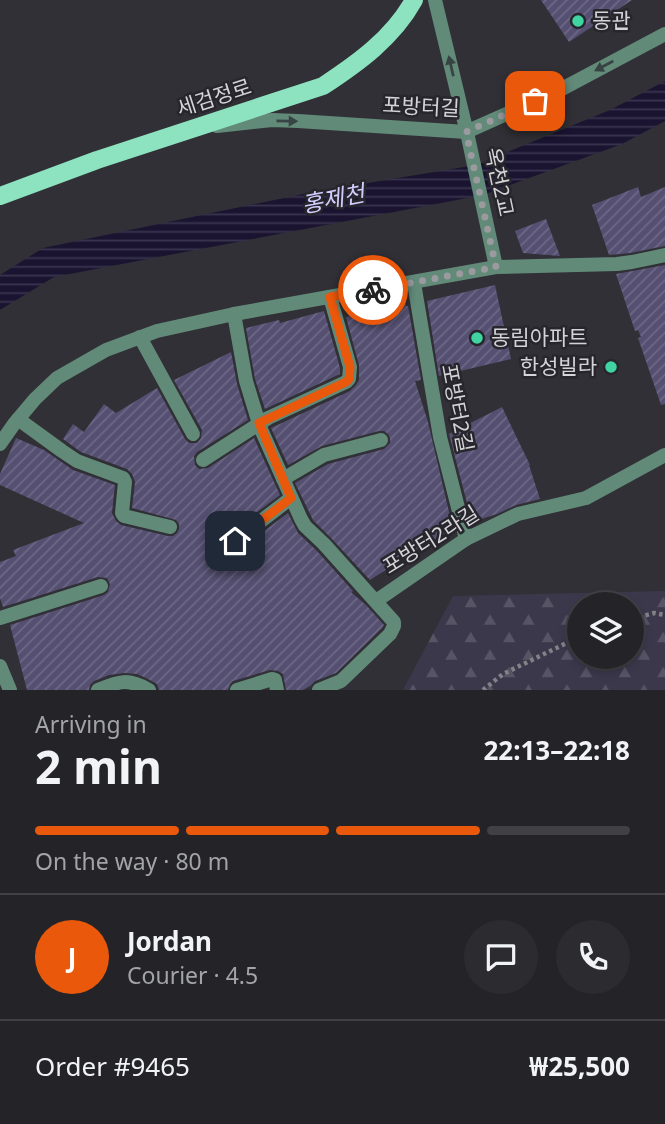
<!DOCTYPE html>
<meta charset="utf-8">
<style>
body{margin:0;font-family:"Noto Sans","Noto Sans KR",sans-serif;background:#2c2c30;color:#f1f3f6;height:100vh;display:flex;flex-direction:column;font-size:26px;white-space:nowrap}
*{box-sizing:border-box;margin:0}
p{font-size:23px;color:#a3a4a8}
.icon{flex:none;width:38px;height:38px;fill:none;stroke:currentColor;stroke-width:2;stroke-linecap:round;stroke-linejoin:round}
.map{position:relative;height:690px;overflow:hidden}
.details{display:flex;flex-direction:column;background:#242428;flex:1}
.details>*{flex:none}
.fabs{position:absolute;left:567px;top:592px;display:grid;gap:14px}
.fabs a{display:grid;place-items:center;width:77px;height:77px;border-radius:50%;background:#242428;box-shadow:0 4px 10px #0003,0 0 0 2px #414145;font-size:35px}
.pin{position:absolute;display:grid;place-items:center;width:60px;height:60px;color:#fff;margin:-30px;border-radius:14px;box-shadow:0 4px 10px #0006}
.courier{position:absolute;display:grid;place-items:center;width:70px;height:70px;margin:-35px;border:5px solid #ea580c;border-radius:50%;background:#fff;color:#222;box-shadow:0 2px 9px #0007}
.headline em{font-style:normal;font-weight:700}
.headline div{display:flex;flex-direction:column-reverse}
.headline{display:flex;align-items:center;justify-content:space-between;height:119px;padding:0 35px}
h1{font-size:46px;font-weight:700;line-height:52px}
.bar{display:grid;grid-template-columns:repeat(4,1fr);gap:10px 7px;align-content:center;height:84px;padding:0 35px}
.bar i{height:9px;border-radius:5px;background:#414145}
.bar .on{background:#ea580c}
.bar p{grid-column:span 4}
.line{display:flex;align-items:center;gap:18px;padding:0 35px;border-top:2px solid #414145}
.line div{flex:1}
.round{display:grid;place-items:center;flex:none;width:74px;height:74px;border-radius:37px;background:#2c2c30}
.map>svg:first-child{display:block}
</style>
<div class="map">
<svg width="665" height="690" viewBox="0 0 665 690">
<defs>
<pattern id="forest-firs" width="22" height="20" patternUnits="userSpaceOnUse" patternTransform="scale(1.75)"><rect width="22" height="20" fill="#3b384c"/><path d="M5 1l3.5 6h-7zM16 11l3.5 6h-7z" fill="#565465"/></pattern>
<pattern id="water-rules" width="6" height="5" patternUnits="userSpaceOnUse" patternTransform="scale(1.75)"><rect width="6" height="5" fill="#1a1431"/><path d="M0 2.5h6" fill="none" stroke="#3a354e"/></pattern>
<pattern id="building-hatch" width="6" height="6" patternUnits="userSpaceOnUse" patternTransform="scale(1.75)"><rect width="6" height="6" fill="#555072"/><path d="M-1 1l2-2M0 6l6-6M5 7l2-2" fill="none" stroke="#6d6885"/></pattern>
</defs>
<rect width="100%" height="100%" fill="#303036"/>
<path fill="url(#forest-firs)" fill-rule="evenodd" d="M665,591v99h-262l50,-94zM579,604h53v52h-53z"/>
<polygon fill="url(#water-rules)" points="665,81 665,121 622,144 483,195 54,277 0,310 0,275 43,248 308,193 476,165 610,110"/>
<g fill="url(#building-hatch)">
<polygon points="541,0 632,0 569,42"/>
<polygon points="638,187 641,197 665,187 665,246 630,253 609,255 592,205"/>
<polygon points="546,219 560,256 523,253 515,231"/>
<polygon points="665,265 665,404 661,405 638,338 641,337 638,330 635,331 616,274"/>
<polygon points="495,285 511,359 439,376 427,301"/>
<polygon points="406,304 406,306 408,306 421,380 415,381 428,422 453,529 415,551 370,580 331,538 313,520 295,483 328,464 384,449 390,443 390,438 388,434 384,431 379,431 322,446 288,465 271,428 350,391 356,385 359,380 359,365 346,317"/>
<polygon points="324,311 340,368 340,374 265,409 255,379 246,328 279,320 280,323"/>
<polygon points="231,352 237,384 248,420 197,452 194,456 195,465 199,469 208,468 254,438 280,495 229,533 226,538 227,546 232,550 240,549 288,513 298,533 317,551 353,591 351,592 367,606 384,625 382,628 336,673 315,681 310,686 303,690 286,690 283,674 278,671 270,670 233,681 230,684 228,690 159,690 157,684 146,678 137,674 124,673 109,675 94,681 90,685 89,690 27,690 10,625 104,595 108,592 110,584 107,578 98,577 3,607 0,598 0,562 16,556 13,550 84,523 0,485 0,474 16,438 44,450 73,470 115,485 112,513 116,521 121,525 168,536 173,536 177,533 179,529 179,524 176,520 132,508 135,482 132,474 127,469 81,452 63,439 73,424 84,432 104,404 116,413 157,388 185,439 189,443 197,443 201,438 202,430 174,380"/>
<polygon points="502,407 530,465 529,465 540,499 516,505 497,514 472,522 449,434"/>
</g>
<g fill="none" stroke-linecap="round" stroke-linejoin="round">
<g stroke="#818186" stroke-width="4.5" stroke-dasharray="3.5 3.5" stroke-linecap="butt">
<polyline points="632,619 654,613 665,615"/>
<polyline points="483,690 503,674 579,637"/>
</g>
<g stroke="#628a78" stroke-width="14">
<polyline points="140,337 193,434"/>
<polyline points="18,419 62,451 77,461 123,478 125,482 122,513 124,516 170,527"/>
<polyline points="203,460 268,418 346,382 349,379 350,367 330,297"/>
<polyline points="283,479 324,455 381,440"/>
<polyline points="235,541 291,498"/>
<polyline points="0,618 101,586"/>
</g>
<g stroke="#628a78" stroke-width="14">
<polyline points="435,0 468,137 496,267"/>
<polyline points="217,126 272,120 298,121 466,132 558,91 665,34"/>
<polyline points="414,283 440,437 466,539"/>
<polyline points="234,314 246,381 260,427 301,519 305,526 324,544 394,622 394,626 390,634 341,681 319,690"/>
<polyline points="0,444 14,424 35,399 57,378 106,350 157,331 234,314 496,267 617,264 632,262 665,255"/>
<polyline points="376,601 466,539 518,514 586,498 665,455"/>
<polyline points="0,666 10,690"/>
<path d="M98,690c21,-9 30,-12 51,0"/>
<polyline points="237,690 272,679 275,680 277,690"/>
</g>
<path stroke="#8de3bf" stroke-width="18" d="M0,196l97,-36 226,-74c35,-23 70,-48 91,-86"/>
</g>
<defs><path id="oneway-solid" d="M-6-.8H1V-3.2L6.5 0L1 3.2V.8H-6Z" transform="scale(1.75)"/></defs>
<g fill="#384443">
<use href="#oneway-solid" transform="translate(451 66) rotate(-103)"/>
<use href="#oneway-solid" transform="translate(604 66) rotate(152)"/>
<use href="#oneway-solid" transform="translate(287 121) rotate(1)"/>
</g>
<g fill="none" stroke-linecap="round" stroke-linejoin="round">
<polyline stroke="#9b9a9f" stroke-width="7" stroke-dasharray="0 12.6" points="373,290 496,267 466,132 535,101"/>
<polyline stroke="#ea580c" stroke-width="9" points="235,541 291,498 259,423 346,382 349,379 350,367 330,297 373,290"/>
</g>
<g fill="#40d4a2" stroke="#26262c" stroke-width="2.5">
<circle cx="578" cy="21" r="7"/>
<circle cx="477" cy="338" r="7"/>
<circle cx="611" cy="367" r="7"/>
</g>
<g text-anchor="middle" stroke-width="5" stroke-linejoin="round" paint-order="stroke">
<g font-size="21" fill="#d4d3d8" stroke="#26262c" text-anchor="start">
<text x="592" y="28">동관</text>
<text x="491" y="345">동림아파트</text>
<text x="597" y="374" text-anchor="end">한성빌라</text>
</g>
<g font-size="21" fill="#d4d3d8" stroke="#26262c">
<text transform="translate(214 98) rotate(-18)" y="7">세검정로</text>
<text transform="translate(421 107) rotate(3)" y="7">포방터길</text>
<text transform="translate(499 182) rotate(78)" y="7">옥천2교</text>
<text transform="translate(457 408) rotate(79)" y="7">포방터2길</text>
<text transform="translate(431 540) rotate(-32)" y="7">포방터2라길</text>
</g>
<g font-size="23" font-style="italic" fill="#d2ccfe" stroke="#26262c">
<text transform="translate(333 199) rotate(-11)" y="8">홍제천</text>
</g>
</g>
</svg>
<div class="fabs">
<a><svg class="icon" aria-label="layers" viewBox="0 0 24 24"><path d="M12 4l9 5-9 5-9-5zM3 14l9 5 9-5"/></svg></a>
</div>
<div class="pin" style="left:535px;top:101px;background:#ea580c"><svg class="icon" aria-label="bag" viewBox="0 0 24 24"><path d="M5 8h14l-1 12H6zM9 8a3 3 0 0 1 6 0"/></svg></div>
<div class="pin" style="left:235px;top:541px;background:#1f2937"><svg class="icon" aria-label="home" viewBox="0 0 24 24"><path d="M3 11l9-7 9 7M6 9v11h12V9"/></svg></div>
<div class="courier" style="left:373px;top:290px"><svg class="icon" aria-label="bike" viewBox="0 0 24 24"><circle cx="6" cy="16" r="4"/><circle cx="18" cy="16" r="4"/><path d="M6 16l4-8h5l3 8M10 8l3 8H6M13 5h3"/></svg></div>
</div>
<section class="details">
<div class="headline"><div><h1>2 min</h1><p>Arriving in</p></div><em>22:13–22:18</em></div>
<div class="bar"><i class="on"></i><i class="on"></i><i class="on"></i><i></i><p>On the way · 80 m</p></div>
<div class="line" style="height:126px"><b class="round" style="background:#ea580c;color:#fff">J</b><div><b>Jordan</b><p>Courier · 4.5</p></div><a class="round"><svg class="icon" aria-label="chat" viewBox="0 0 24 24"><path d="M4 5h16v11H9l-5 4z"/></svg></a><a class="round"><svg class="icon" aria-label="phone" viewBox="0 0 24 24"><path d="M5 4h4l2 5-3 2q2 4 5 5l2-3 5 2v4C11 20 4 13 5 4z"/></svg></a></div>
<div class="line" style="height:91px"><div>Order #9465</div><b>₩25,500</b></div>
</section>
